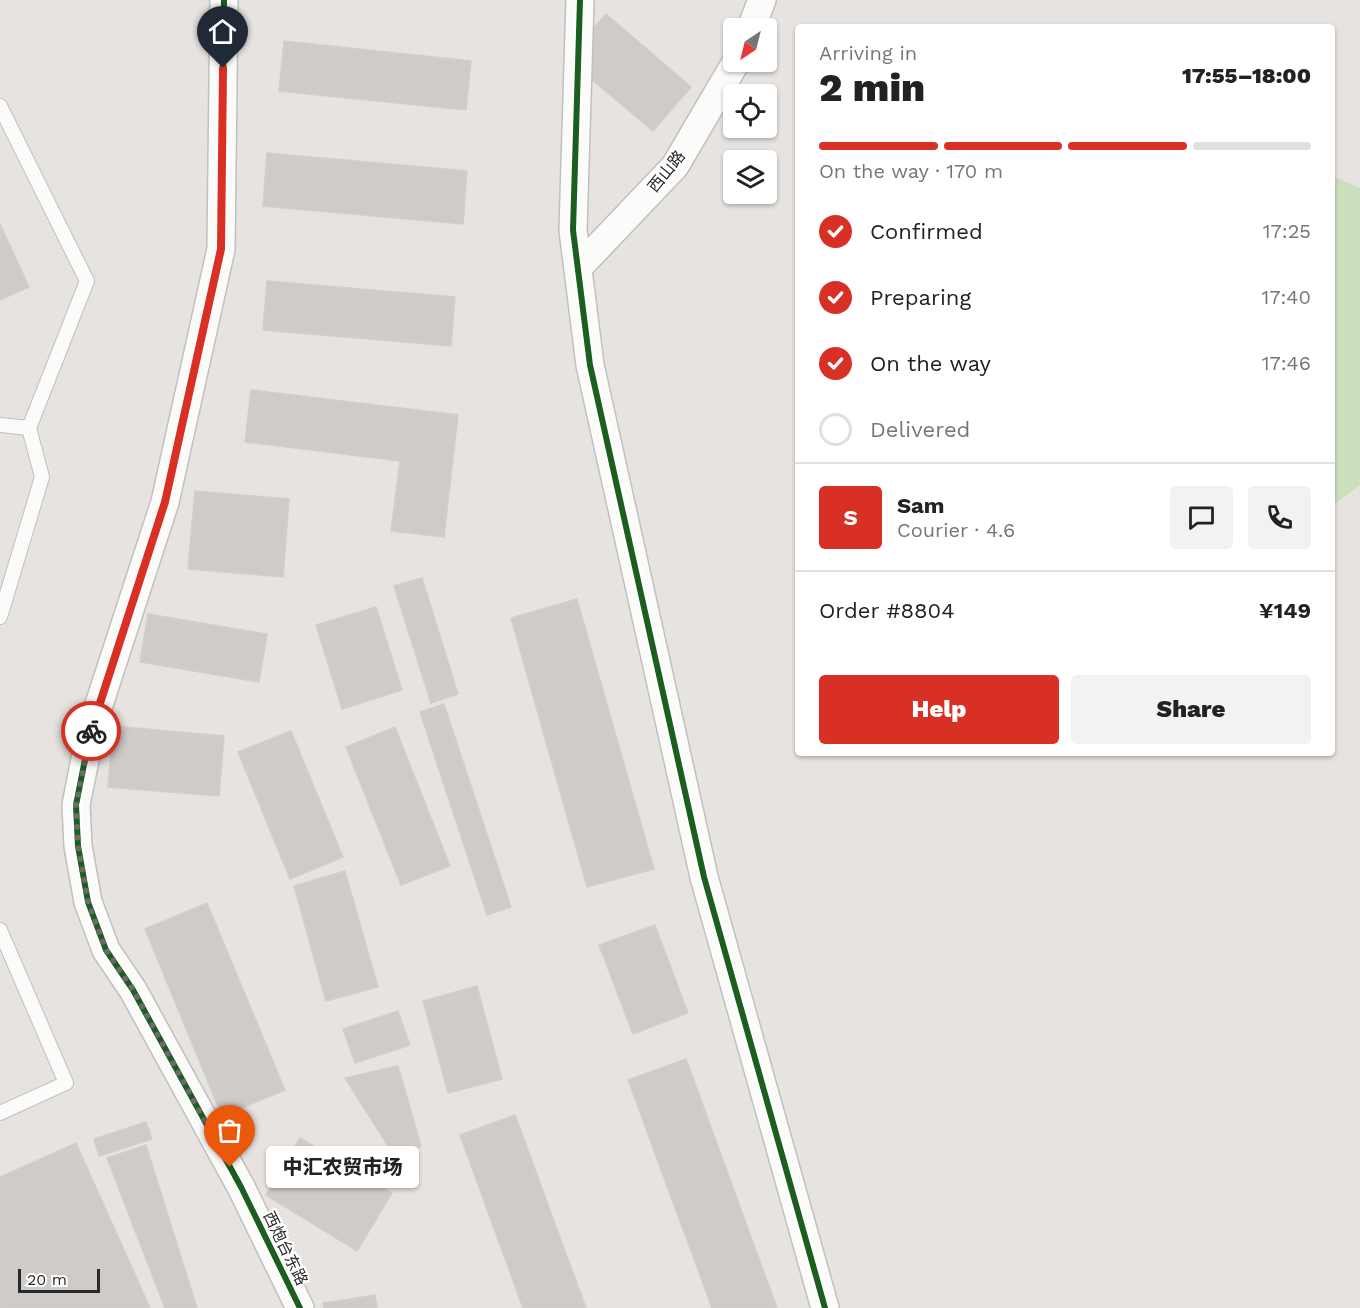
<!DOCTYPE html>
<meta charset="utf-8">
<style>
body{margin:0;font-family:"Work Sans","Noto Sans SC",sans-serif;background:#f2f2f2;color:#222;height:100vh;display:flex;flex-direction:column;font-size:22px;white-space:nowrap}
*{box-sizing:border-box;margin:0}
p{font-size:20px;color:#767676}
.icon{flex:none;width:33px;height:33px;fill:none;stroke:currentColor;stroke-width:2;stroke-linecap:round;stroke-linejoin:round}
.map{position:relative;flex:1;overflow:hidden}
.side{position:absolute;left:795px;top:24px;width:540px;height:732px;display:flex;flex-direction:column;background:#fff;border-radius:6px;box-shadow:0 2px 4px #0004}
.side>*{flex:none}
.needle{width:39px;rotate:215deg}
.tools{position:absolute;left:723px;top:18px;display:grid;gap:12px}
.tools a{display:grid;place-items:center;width:54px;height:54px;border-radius:6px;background:#fff;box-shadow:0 2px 4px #0004;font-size:30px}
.scale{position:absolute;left:18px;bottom:15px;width:82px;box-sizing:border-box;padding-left:6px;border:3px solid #292929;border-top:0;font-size:16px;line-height:21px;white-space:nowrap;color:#292929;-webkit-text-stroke:4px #fff;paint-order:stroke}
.pin{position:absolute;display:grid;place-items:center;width:51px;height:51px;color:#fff;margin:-62px -26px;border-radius:50% 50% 50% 0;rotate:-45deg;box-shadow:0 0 6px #0007}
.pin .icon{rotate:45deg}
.courier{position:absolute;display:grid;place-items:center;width:60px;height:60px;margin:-30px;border:4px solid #d93025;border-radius:50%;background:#fff;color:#222;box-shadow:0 2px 8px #0007}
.bubble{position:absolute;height:42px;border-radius:6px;background:#fff;box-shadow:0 2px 4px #0004;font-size:20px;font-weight:800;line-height:42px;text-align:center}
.headline em{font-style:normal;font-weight:800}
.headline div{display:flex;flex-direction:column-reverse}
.headline{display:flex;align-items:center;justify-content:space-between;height:102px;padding:0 24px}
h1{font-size:39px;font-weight:800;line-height:45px}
.bar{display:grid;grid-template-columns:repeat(4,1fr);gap:9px 6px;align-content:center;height:72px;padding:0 24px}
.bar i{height:8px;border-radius:4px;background:#e0e0e0}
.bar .on{background:#d93025}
.bar p{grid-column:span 4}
.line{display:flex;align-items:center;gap:15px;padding:0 24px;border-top:2px solid #e0e0e0}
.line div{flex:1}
.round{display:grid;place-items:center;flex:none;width:63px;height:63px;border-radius:6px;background:#f2f2f2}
ol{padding:0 24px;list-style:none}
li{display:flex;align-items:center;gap:18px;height:66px}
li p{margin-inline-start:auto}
li .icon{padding:6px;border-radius:50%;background:#d93025;color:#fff;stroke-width:4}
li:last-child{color:#767676}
li i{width:33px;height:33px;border:3px solid #e0e0e0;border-radius:50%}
.action{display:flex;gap:12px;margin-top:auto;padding:12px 24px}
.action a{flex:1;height:69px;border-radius:6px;background:#d93025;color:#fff;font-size:24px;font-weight:800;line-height:69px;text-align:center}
.action a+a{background:#f2f2f2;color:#222}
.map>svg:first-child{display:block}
</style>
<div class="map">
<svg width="1360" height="1308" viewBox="0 0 1360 1308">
<rect width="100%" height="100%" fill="#e6e3e0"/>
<polygon fill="#cbdfbc" points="1332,176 1360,188 1360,485 1332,506"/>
<g fill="#cecbc9" stroke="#d1cfcc" stroke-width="1.5">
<polygon points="606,14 691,87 653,131 567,59"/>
<polygon points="284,41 471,61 466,110 279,91"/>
<polygon points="267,153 467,171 463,224 263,206"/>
<polygon points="0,224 29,287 0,300"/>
<polygon points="267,281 455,297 451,346 263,330"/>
<polygon points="251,390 458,415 444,537 391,531 400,461 245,442"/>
<polygon points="195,491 289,499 283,577 188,569"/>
<polygon points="422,578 458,694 431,703 394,586"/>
<polygon points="577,599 654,869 587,887 511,618"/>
<polygon points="376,607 402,690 342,709 316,625"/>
<polygon points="148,614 267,634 259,682 140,662"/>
<polygon points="444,704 511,907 487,915 420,712"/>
<polygon points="113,726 224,736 219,796 108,787"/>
<polygon points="395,727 450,866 401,885 346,747"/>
<polygon points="291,731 343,857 290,879 238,752"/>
<polygon points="345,871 378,987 326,1001 294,886"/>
<polygon points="207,903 285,1090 222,1116 145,929"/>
<polygon points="655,925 688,1013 633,1034 599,945"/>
<polygon points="477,986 502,1079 448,1093 423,1001"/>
<polygon points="398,1011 410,1045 355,1063 343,1029"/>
<polygon points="686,1059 777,1308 712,1308 628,1080"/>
<polygon points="398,1066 421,1146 397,1160 345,1078"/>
<polygon points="515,1115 586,1308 523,1308 460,1135"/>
<polygon points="146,1122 152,1139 99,1156 94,1139"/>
<polygon points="300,1138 392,1193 357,1251 266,1195"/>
<polygon points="76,1143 150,1308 0,1308 0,1177"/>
<polygon points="146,1145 197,1308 165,1308 107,1158"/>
<polygon points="375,1295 377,1308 324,1308 323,1303"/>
</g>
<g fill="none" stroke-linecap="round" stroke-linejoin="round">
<defs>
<g id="service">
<polyline points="0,106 87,281 29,428 42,477 0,617"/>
<polyline points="0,425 29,428"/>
<polyline points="0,930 66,1083 0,1113"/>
</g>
<g id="minor">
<polyline points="224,0 221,249 165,502 91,729 76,805 78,846 88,902 106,950 133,990 241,1187 300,1308"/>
<polyline points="580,0 573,230 590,365 704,877 825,1308"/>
<polyline points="751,28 762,0"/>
<polyline points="578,268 675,166 736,62"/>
</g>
</defs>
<use href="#service" stroke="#c1c0c0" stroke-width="16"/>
<use href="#minor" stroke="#c1c0c0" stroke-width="30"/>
<use href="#service" stroke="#fbfbfa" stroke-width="14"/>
<use href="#minor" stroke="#fbfbfa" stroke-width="27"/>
<defs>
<g id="cycleway">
<polyline points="224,0 221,249 165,502 91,729 76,805 78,846 88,902 106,950 133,990 241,1187 300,1308"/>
<polyline points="580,0 573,230 590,365 704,877 825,1308"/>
</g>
</defs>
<use href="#cycleway" stroke="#fff" stroke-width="10"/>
<use href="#cycleway" stroke="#1b5e20" stroke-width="6"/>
</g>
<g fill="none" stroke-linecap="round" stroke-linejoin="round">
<polyline stroke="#6b6a69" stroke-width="6" stroke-dasharray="0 10.8" points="91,731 76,805 78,846 88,902 106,950 133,990 230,1167"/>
<polyline stroke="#d93025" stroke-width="8" points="91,731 165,502 221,249 223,68"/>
</g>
<g text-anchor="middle" stroke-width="4.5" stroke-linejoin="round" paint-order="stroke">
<g font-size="16" fill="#292929" stroke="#fff">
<text transform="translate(666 171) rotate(-51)" y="6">西山路</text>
<text transform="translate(286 1248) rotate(64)" y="6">西炮台东路</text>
</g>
</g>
</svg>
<div class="tools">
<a><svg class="needle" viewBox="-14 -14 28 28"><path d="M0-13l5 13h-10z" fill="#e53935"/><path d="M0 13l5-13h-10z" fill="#767676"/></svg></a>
<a><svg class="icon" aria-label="locate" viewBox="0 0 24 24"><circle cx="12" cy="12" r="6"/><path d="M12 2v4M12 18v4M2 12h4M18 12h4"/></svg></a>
<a><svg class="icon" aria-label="layers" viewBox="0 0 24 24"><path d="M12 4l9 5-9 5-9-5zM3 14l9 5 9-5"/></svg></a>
</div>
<div class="scale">20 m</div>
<div class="pin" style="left:230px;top:1167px;background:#ea580c"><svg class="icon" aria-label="bag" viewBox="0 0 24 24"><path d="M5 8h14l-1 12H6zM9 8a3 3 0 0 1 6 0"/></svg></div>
<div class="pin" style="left:223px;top:68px;background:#1f2937"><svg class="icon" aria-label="home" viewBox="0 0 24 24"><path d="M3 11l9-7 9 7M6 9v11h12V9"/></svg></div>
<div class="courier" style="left:91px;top:731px"><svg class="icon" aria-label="bike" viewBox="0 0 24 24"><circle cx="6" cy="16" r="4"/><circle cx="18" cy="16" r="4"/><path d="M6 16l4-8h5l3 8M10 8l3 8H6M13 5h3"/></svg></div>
<div class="bubble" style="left:266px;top:1146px;width:153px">中汇农贸市场</div>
<section class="side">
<div class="headline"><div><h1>2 min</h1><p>Arriving in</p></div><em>17:55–18:00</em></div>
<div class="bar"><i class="on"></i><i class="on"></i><i class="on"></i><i></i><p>On the way · 170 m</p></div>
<ol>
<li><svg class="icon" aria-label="check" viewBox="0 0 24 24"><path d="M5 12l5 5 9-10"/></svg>Confirmed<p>17:25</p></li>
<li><svg class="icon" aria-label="check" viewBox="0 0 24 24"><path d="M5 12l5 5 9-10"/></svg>Preparing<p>17:40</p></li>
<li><svg class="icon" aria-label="check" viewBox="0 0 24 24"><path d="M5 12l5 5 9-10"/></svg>On the way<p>17:46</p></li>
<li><i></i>Delivered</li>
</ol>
<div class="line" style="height:108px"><b class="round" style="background:#d93025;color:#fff">S</b><div><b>Sam</b><p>Courier · 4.6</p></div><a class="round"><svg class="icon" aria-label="chat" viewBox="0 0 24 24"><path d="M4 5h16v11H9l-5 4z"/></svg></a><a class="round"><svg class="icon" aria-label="phone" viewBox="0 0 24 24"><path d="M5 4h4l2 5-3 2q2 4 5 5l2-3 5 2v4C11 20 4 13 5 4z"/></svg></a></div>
<div class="line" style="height:78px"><div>Order #8804</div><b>¥149</b></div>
<div class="action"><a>Help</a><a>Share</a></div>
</section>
</div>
